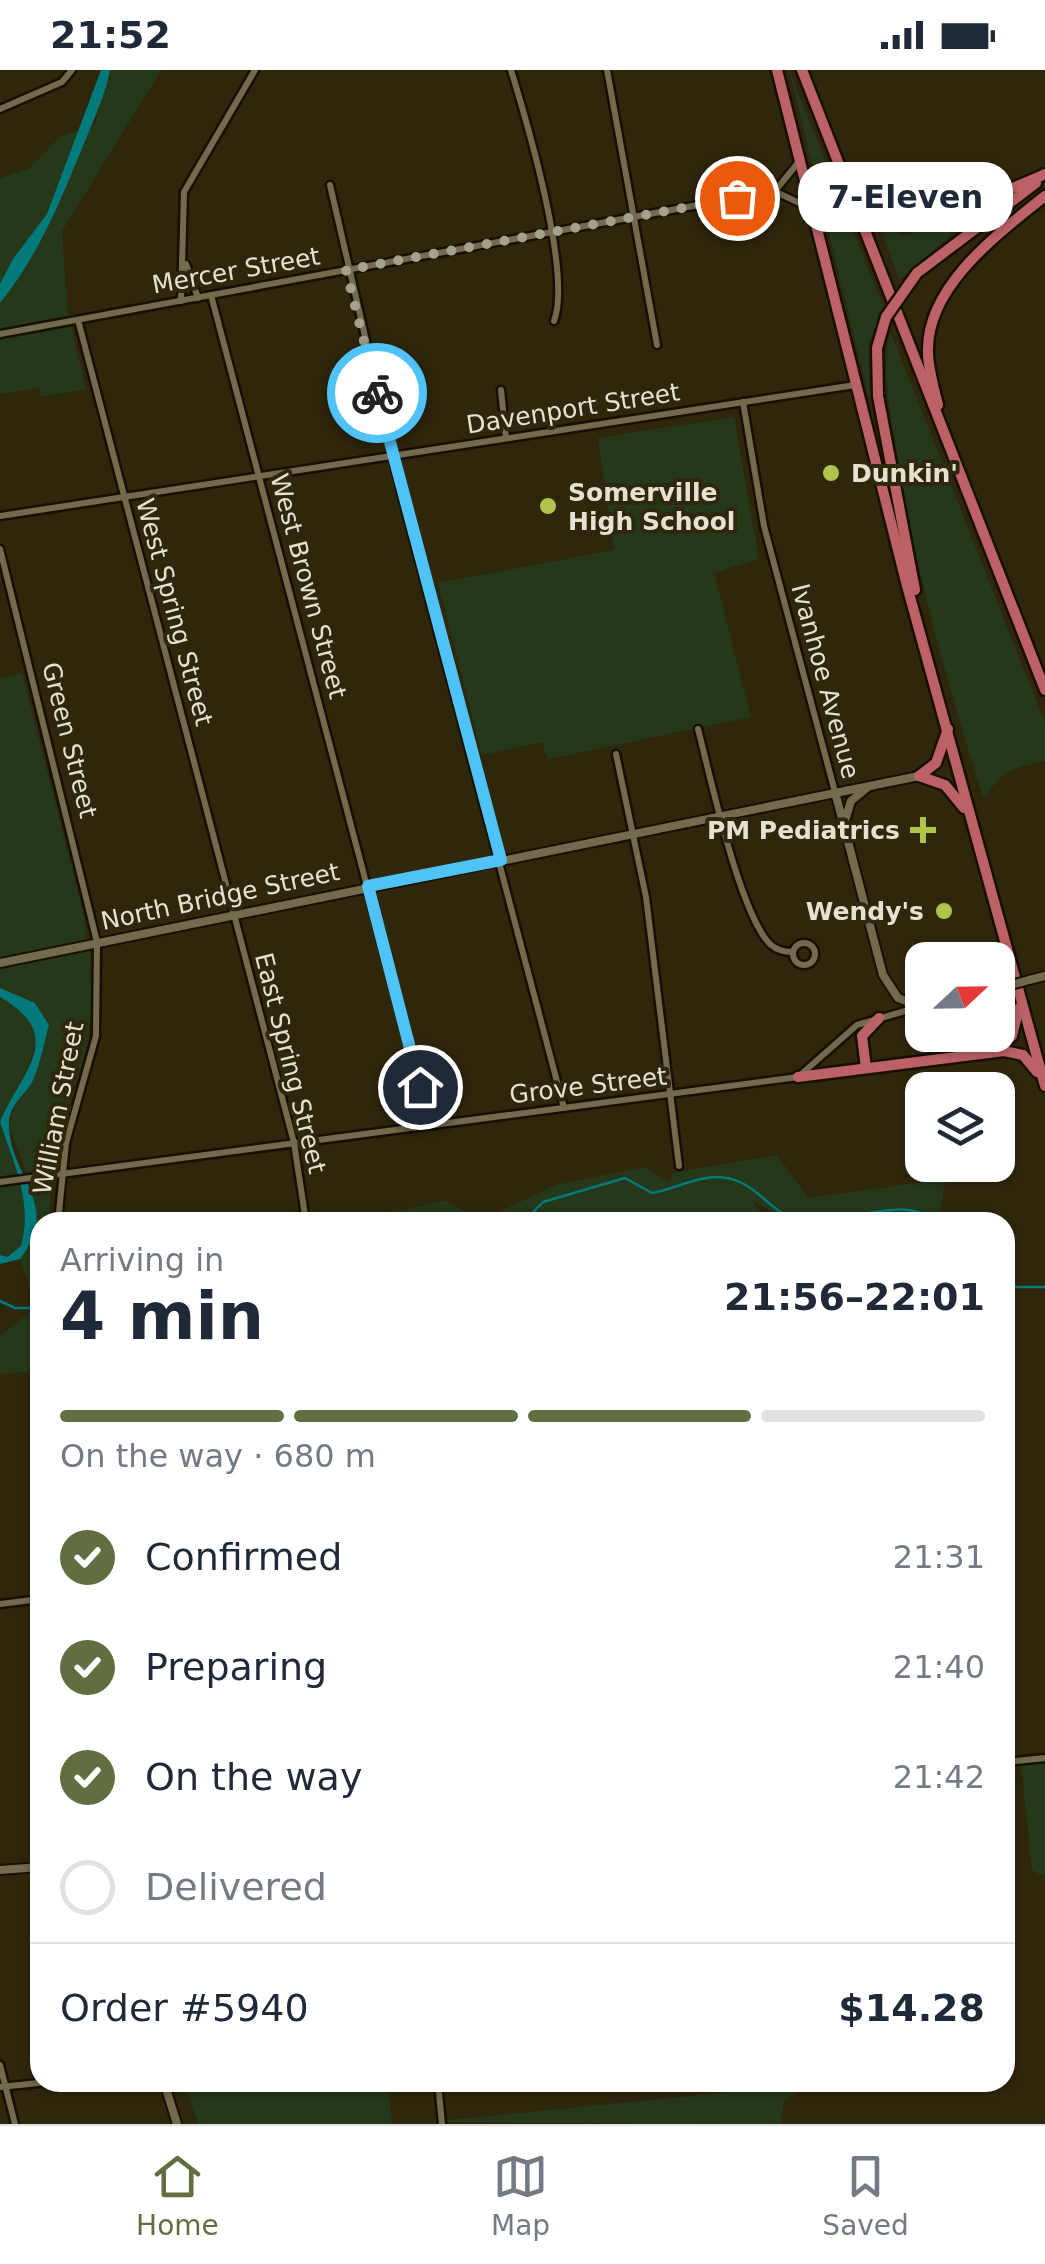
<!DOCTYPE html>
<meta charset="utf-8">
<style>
body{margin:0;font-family:"DejaVu Sans",sans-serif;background:#f2f2f3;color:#1f2937;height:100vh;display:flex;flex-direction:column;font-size:38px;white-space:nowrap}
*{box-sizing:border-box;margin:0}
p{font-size:32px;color:#747a83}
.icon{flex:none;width:55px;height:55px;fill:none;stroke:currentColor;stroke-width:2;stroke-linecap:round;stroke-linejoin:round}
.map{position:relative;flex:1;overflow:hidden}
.panel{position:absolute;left:30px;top:1142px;width:985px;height:880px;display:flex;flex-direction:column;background:#fff;border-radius:30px;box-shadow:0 2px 8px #0004}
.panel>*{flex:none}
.needle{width:65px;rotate:68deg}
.tools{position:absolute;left:905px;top:872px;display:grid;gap:20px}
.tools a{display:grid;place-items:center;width:110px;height:110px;border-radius:20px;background:#fff;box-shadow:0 2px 8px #0004;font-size:50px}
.pin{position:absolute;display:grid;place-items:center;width:85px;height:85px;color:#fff;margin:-42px;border:5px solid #fff;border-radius:50%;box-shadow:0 2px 10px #0007}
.courier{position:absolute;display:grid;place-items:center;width:100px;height:100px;margin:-50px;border:8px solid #4fc3f7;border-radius:50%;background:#fff;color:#222;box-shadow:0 2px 12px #0007}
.bubble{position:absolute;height:70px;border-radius:30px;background:#fff;box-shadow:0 2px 8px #0004;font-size:32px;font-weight:700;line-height:70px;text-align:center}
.head em{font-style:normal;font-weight:700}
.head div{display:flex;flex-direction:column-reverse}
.head{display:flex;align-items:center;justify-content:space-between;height:170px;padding:0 30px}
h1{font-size:65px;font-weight:700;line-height:75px}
.bar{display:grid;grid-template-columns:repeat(4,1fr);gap:15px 10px;align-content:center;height:120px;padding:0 30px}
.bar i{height:12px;border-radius:8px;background:#e0e1e3}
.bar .on{background:#616e40}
.bar p{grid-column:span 4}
.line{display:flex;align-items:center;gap:25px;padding:0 30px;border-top:2px solid #e0e1e3}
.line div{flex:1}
ol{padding:0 30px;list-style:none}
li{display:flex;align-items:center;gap:30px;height:110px}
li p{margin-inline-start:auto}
li .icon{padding:10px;border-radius:50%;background:#616e40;color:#fff;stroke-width:4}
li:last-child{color:#747a83}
li i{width:55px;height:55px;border:5px solid #e0e1e3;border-radius:50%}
.status{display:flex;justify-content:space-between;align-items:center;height:70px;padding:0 50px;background:#fff;direction:ltr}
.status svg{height:28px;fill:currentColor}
.dock{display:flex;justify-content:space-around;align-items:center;height:140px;border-top:2px solid #e0e1e3;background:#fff;font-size:28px;color:#747a83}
.dock a{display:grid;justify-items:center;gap:5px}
.dock .on{color:#616e40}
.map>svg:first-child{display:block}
</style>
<div class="status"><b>21:52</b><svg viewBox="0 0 49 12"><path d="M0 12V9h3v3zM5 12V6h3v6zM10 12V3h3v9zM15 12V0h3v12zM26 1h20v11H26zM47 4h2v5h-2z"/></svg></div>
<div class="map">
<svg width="1045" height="2054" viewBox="0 0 1045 2054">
<rect width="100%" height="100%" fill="#2f270c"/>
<g fill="#25391a">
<polygon points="110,0 161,0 62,161 67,239 86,319 41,327 39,318 0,324 0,108 30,98 60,67 95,54"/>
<polygon points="789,0 883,236 868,277 870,331"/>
<polygon points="980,140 899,210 880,157 904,165"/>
<path d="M890,261l155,392v38c-28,6 -44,8 -58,35h-4c-36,-113 -68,-226 -86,-344 -7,-42 -16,-79 -7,-121z"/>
<polygon points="734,347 759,489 714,503 751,647 548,689 542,672 482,685 438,513 614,480 598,368"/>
<polygon points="22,603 83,842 90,890 92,933 86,980 50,1096 50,1152 40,1152 40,1301 0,1304 0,1266 32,1241 33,1225 20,1189 25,1181 32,1118 9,1057 15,1030 35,1006 49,955 35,933 0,918 0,608"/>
<path d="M0,927l29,20 8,11c0,36 -24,61 -37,94 14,43 33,79 21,124l-14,11 -7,-2z"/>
<polygon points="777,1085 808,1128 945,1109 940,1146 945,1152 787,1152 754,1131 762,1151 753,1152 345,1152 444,1131 481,1150 556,1115 644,1097 670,1112 672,1103"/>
<polygon points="1045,1691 1045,1807 1032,1800 1021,1693"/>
<polygon points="185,2013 388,2013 392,2054 198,2054"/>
<polygon points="811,2014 784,2030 781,2054 429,2052"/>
</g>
<g fill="#017a7b">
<path d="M101,0h9c-6,30 -18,53 -29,81 -23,55 -43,105 -81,152v-19l13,-25 34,-45z"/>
<path d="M0,918l35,15 14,22c-5,18 -8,36 -15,53 -8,18 -25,24 -25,47 0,51 54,79 11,134l-20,5v-9l7,2 14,-11c12,-45 -7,-81 -21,-124 22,-53 68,-85 0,-125z"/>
</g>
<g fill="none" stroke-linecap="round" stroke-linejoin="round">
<g stroke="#017a7b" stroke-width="2.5">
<polyline points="64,980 79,977"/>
<polyline points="377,1152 415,1147 469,1148 475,1152"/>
<path d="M524,1152l19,-20 82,-24 27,15c30,-5 57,-26 90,-10 24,12 36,37 66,39 38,2 99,-29 127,0"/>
<polyline points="1005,1212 1015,1217 1045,1217"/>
<polyline points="0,1231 15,1238 40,1238"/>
</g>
<defs>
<g id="minor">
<path d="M511,0c16,52 61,204 43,251"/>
<polyline points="607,0 657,275"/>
<polyline points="0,39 62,12 72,0"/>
<polyline points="330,115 401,422 564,1038"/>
<polyline points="775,121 797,94"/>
<polyline points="186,194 198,228"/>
<polyline points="211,225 430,1055"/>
<polyline points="181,231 184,122 255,0"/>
<polyline points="78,250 294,1073 306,1152"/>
<polyline points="0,264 774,121 808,137"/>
<polyline points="501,320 506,368"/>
<polyline points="743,332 764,456 835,722"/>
<polyline points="0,446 855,315"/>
<polyline points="0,479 97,872 96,966 66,1073 58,1152"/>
<path d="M698,659c12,46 42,187 73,216 7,6 14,7 22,7"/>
<polyline points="616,684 646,827 679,1096"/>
<circle cx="804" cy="884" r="11"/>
<polyline points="0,1112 798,1007 857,955 919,937"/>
<polyline points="0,1534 40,1529"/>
<polyline points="1005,1692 1045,1688"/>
<polyline points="0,1995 15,2054"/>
<polyline points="438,2012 442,2054"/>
<polyline points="0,2017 48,2012"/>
</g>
<g id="tertiary">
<polyline points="835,722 883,905 898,928 922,937"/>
<polyline points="844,754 851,731 868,717"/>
<polyline points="0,893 919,706"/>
<polyline points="1029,910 1045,906"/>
<polyline points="0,1800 40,1797"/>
<polyline points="164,2012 177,2054"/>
</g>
<g id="trunk">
<polyline points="777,0 907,516 1045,1016"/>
<polyline points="802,0 1045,620"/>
<path d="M847,108c36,57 60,52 118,29 27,-11 54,-21 80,-33"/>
<polyline points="917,203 1036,113"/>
<polyline points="877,278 878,326 915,520"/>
<path d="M938,335c-4,-17 -10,-36 -10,-53 -2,-66 71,-119 117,-156"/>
<polyline points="919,706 945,715 964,738"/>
<polyline points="919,706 936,693 948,659"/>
<polyline points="993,979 1012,966 1019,938"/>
<polyline points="866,998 862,966 879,948"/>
<polyline points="798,1007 1004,981 1023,985 1037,1002"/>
</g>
</defs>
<use href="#minor" stroke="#171000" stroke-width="11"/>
<use href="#tertiary" stroke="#171000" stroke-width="12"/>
<use href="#trunk" stroke="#171000" stroke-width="15"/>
<use href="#minor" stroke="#736b4e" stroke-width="6"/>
<use href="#tertiary" stroke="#736b4e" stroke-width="8"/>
<use href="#trunk" stroke="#bc6266" stroke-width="10"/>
<defs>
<polyline id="tertiary-bridge" points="1004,917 1029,910"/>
<polyline id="trunk-bridge" points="877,278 886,247 917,203"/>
</defs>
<use href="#tertiary-bridge" stroke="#171000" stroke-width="12" stroke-linecap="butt"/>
<use href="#trunk-bridge" stroke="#171000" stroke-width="15" stroke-linecap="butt"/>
<use href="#tertiary-bridge" stroke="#736b4e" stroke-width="8"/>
<use href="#trunk-bridge" stroke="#bc6266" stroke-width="10"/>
</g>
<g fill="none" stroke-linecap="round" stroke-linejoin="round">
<polyline stroke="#a6a18d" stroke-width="10" stroke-dasharray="0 18" points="377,323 346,200 737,128"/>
<polyline stroke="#4fc3f7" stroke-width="12" points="377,323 501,790 368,816 420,1017"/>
</g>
<g fill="#b2c34c" stroke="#2f270c" stroke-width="4">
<circle cx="831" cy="403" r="10"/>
<circle cx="548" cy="436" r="10"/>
<path d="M918 745h10v10h10v10h-10v10h-10v-10h-10v-10h10z"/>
<circle cx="944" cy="841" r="10"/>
</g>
<g text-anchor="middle" stroke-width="8" stroke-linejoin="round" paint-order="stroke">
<g font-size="25" fill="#e6e2d2" stroke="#2f270c">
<text transform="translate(236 200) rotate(-10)" y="9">Mercer Street</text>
<text transform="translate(573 338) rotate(-9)" y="9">Davenport Street</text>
<text transform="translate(309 516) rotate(75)" y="9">West Brown Street</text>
<text transform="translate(175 542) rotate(75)" y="9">West Spring Street</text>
<text transform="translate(826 611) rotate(75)" y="9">Ivanhoe Avenue</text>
<text transform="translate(70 670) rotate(76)" y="9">Green Street</text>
<text transform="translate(220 826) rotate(-12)" y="9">North Bridge Street</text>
<text transform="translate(291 993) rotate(76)" y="9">East Spring Street</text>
<text transform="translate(588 1015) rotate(-7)" y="9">Grove Street</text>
<text transform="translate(58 1038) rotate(-79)" y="9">William Street</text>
</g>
<g font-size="25" font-weight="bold" fill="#e6e2d2" stroke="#2f270c" text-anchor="start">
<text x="851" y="412">Dunkin'</text>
<text x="568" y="431">Somerville<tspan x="568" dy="29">High School</tspan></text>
<text x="900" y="769" text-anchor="end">PM Pediatrics</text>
<text x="924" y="850" text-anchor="end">Wendy's</text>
</g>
</g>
</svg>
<div class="tools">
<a><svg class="needle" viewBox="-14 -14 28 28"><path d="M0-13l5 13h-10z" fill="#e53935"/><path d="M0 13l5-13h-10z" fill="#747a83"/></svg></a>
<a><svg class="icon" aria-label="layers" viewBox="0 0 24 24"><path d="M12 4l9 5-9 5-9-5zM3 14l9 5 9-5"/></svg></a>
</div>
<div class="pin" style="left:737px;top:128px;background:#ea580c"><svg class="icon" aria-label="bag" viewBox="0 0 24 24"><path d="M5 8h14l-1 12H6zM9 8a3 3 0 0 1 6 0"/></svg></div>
<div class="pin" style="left:420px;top:1017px;background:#1f2937"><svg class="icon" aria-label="home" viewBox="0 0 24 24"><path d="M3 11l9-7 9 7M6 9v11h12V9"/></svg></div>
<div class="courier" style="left:377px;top:323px"><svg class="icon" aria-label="bike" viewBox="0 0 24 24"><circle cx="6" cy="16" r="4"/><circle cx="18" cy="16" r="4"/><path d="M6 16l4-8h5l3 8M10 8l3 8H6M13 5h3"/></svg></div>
<div class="bubble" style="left:798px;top:92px;width:215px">7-Eleven</div>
<section class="panel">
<div class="head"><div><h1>4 min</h1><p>Arriving in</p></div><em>21:56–22:01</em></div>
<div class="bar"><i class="on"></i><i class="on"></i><i class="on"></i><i></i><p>On the way · 680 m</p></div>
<ol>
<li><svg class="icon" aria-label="check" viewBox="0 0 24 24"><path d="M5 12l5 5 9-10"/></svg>Confirmed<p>21:31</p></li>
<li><svg class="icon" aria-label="check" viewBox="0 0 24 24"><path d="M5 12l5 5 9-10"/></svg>Preparing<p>21:40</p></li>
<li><svg class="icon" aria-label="check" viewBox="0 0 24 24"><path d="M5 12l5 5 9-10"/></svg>On the way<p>21:42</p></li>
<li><i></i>Delivered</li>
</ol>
<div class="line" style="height:130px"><div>Order #5940</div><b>$14.28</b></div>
</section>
</div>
<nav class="dock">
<a class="on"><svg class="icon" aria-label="home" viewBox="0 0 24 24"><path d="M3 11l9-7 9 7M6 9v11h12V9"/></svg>Home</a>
<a><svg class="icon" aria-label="map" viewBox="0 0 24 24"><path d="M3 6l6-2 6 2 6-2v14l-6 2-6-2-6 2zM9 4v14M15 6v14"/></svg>Map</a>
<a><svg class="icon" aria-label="saved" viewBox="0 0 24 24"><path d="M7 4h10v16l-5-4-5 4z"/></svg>Saved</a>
</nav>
